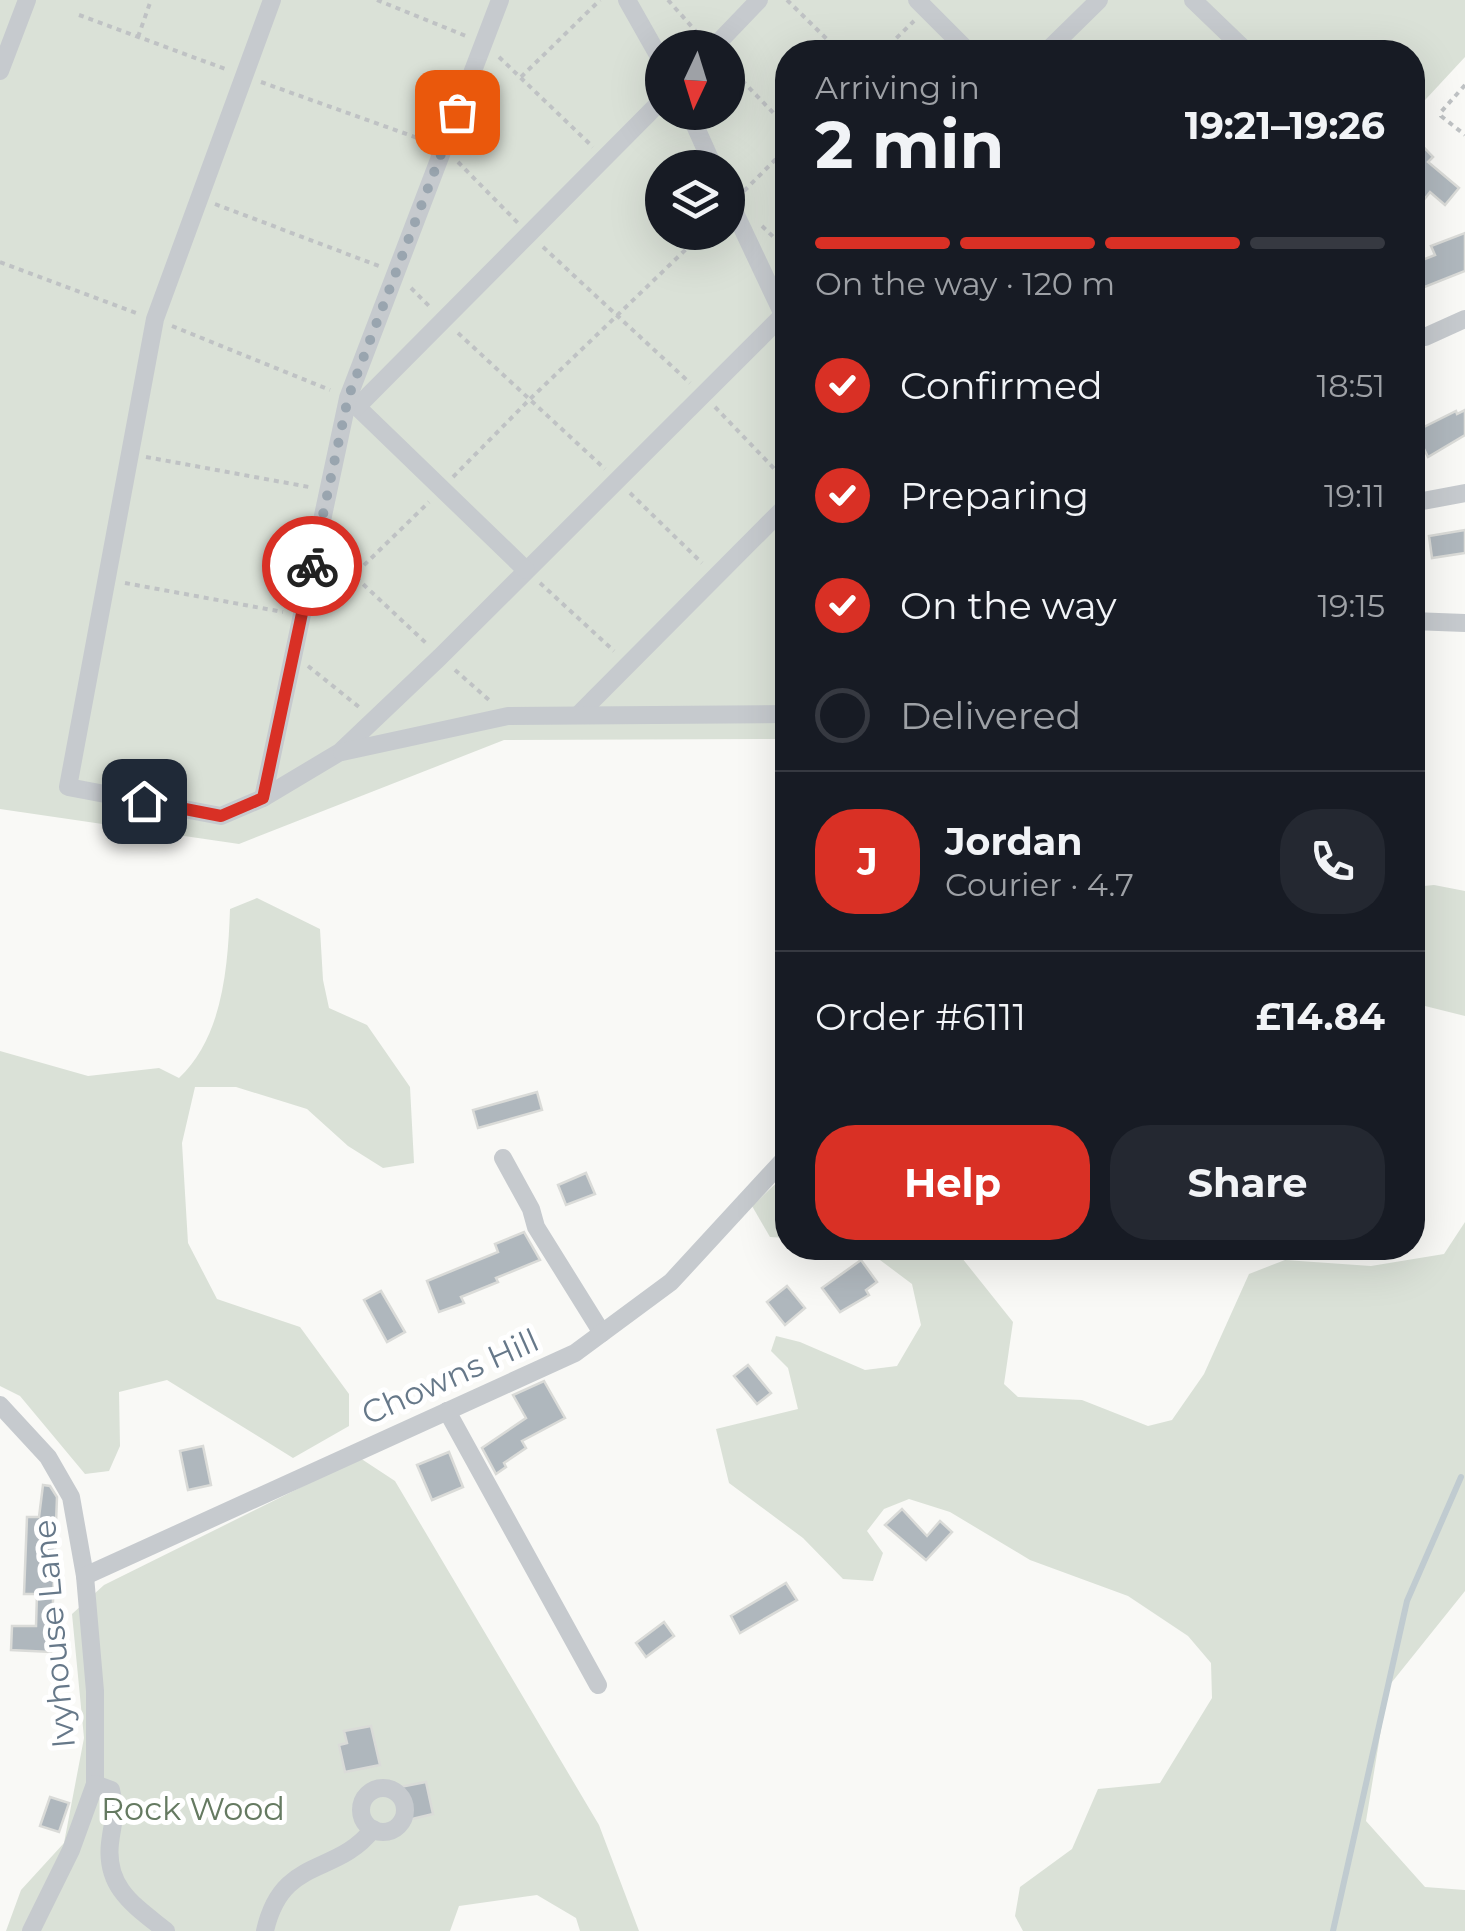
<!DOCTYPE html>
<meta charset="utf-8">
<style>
body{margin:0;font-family:Montserrat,sans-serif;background:#242831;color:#f1f3f6;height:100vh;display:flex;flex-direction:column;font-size:38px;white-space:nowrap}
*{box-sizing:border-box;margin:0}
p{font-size:32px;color:#9ea1a6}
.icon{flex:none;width:55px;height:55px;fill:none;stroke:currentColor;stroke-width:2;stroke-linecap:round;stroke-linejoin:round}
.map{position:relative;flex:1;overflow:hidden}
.details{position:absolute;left:775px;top:40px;width:650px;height:1220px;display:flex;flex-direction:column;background:#171b24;border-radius:40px;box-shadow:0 10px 40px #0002}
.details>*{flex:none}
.needle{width:65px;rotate:184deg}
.controls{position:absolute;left:645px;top:30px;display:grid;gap:20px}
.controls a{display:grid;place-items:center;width:100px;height:100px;border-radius:50%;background:#171b24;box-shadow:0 10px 40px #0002;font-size:50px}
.pin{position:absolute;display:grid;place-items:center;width:85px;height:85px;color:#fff;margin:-42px;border-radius:20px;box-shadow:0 5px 15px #0006}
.courier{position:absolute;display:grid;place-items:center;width:100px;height:100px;margin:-50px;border:8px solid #d93025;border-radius:50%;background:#fff;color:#222;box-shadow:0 2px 12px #0007}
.overview em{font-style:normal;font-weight:700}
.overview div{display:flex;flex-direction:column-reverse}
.overview{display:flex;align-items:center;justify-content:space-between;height:170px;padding:0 40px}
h1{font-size:65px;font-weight:700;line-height:75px}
.bar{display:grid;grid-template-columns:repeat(4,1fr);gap:15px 10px;align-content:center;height:120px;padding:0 40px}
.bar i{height:12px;border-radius:8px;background:#363941}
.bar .current{background:#d93025}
.bar p{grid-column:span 4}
.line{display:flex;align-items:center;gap:25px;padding:0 40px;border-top:2px solid #363941}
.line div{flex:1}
.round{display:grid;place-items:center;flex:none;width:105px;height:105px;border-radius:40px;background:#242831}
ol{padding:0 40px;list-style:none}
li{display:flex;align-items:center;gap:30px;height:110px}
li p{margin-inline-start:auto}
li .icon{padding:10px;border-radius:50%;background:#d93025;color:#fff;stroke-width:4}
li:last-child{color:#9ea1a6}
li i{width:55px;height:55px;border:5px solid #363941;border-radius:50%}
.action{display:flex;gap:20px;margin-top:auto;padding:20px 40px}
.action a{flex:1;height:115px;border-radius:40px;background:#d93025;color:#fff;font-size:40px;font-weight:700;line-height:115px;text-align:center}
.action a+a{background:#242831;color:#f1f3f6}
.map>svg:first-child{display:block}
</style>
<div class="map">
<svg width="1465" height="1931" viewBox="0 0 1465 1931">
<rect width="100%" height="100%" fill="#f9f9f6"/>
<g fill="#dae1d7" fill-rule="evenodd">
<path d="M0,0h1465v57l-52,56 -1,-61h-624l-1,687 -283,1 -265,104 -239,-35zM662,48h66v64h-66zM662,168h66v64h-66z"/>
<polygon points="1434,885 1465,891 1465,1016 1417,1004 1413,1009 1413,887"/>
<path d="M257,898l63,31 3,51 6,28 38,17 43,62 4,76 -31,5 -35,-22 -41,-37 -71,-22h-41l-13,56 6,100 29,56 83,28 49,67v32l-56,32 -126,-78 -48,12 1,54 -11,25 -24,3 -65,-78 -20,-10v-335l88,25 71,-8 20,10c44,-41 49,-112 51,-169z"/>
<polygon points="787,1173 787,1238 770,1237 752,1206"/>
<polygon points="1465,1222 1465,1591 1388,1687 1366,1821 1425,1887 1465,1890 1465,1931 1023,1931 1015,1916 1020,1887 1072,1849 1098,1789 1160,1783 1212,1698 1211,1663 1188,1636 1128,1596 1030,1560 950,1512 909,1499 884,1509 867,1531 883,1553 873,1581 843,1579 803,1538 729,1483 716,1429 798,1409 788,1368 771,1351 776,1336 800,1342 865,1370 897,1366 921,1325 912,1284 864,1248 954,1248 1013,1322 1004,1384 1018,1397 1082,1400 1148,1426 1172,1420 1204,1374 1249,1274 1285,1260 1371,1266 1444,1254"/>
<polygon points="360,1458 395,1481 599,1825 639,1931 580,1931 576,1918 537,1895 459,1906 450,1931 6,1931 21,1890 64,1843 84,1738 72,1614 104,1585"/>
</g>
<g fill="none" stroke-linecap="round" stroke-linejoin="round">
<polyline stroke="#c0cbd0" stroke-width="6" points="1333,1931 1407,1601 1461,1477"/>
</g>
<g fill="#afb7bd" stroke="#dadbd8" stroke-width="2.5">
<polygon points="1412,135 1433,157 1428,162 1459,188 1445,205 1430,192 1423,201 1412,192"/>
<polygon points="1465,233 1465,271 1412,292 1412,264 1435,255 1431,246"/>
<polygon points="1465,410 1465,435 1428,457 1424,449 1412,455 1412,433 1456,411 1457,414"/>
<polygon points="1465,530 1465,553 1432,558 1429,536"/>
<polygon points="537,1092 542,1110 478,1128 473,1110"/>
<polygon points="586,1173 595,1194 566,1205 558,1185"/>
<polygon points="524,1232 540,1260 496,1278 498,1282 461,1297 464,1303 439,1312 427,1281 498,1252 495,1244"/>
<polygon points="861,1260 877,1282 866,1290 869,1295 840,1312 822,1288"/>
<polygon points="787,1286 805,1308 785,1325 767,1302"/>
<polygon points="381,1291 405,1332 387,1342 364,1300"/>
<polygon points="748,1365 771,1393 757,1404 734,1376"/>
<polygon points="544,1381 565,1418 522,1441 526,1448 504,1463 506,1467 496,1474 482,1448 526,1418 513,1395"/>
<polygon points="203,1446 211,1485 188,1490 180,1451"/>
<polygon points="449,1452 463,1487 432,1500 417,1465"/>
<polygon points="43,1485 50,1486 57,1497 51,1652 11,1650 12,1626 36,1626 37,1594 24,1594 27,1517 39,1517"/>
<polygon points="902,1509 927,1536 940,1521 952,1532 926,1560 885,1525"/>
<polygon points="786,1583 797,1600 740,1633 731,1616"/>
<polygon points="664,1622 674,1636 646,1657 636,1643"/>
<polygon points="371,1726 380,1765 345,1772 339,1745 347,1743 344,1731"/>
<polygon points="426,1782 433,1814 408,1820 400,1787"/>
<polygon points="50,1797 69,1803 59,1832 40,1826"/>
</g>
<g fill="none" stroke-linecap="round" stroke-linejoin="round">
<g stroke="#bfc2c4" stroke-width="4" stroke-dasharray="5 5" stroke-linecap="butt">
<polyline points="377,0 466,36"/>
<polyline points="668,0 700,36"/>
<polyline points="787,0 840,52"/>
<polyline points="79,15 228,70"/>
<polyline points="138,37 151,0"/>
<polyline points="882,52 914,21"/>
<polyline points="499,57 593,147"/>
<polyline points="728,66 788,128"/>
<polyline points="521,77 600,0"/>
<polyline points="261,82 426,141"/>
<polyline points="1465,85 1441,112 1441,116 1465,135"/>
<polyline points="458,162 518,223"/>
<polyline points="744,191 788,147"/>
<polyline points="215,204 379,266"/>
<polyline points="762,226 788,251"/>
<polyline points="543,247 690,383"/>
<polyline points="0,262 139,314"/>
<polyline points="411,288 429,306"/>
<polyline points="172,326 330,390"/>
<polyline points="458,333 605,469"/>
<polyline points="715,407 788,483"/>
<polyline points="146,457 309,487"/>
<polyline points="453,477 529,400 704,232"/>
<polyline points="630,493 702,563"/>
<polyline points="334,557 426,643"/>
<polyline points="125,583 283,612"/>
<polyline points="540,583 614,651"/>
<polyline points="321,607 429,502"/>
<polyline points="308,666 359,707"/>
<polyline points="455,670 489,700"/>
</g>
<g stroke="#c6cace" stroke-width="18">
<polyline points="272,0 155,319 68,787 221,816 263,798 340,752 440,657 788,310"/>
<polyline points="627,0 662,62"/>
<polyline points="917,0 969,52"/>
<polyline points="1193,0 1247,52"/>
<polyline points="713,48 759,0"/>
<polyline points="1046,52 1099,0"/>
<polyline points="0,71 27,0"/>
<polyline points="689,112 714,168"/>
<polyline points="728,198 786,321"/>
<polyline points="1425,337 1465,319"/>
<polyline points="350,400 526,570"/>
<polyline points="357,407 662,100"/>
<polyline points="1412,503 1465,493"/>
<polyline points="1412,621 1465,623"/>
<polyline points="579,714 788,504"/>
<polyline points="342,752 508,716 788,714"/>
<polyline points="263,798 348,398 500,0"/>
<polyline points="503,1158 531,1209 536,1227 602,1333"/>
<polyline points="0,1405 48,1457 71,1497 85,1576 95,1691 95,1784 71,1850 31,1931"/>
<polyline points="447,1411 598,1685"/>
<polyline points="85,1576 575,1353 671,1282 788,1155"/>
<path d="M95,1784l16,6c6,27 2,28 -1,53 -5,45 25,63 56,88"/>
<circle cx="383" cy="1810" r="22"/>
<path d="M265,1931c17,-76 71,-54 108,-102"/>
</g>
</g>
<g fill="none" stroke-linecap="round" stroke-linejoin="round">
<polyline stroke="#99a5af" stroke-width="10" stroke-dasharray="0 18" points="312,566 348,398 457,112"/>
<polyline stroke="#d93025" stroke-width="12" points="144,801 221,816 263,798 312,566"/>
</g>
<g text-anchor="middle" stroke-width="10" stroke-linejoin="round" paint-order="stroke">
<g font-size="32" fill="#667889" stroke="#fff">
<text transform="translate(450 1377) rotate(-24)" y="11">Chowns Hill</text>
<text transform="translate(54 1634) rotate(-95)" y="11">Ivyhouse Lane</text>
</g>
<g font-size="32" fill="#657a61" stroke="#fff">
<text x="193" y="1820">Rock Wood</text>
</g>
</g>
</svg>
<div class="controls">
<a><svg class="needle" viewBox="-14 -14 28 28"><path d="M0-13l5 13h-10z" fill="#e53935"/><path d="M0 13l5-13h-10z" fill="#9ea1a6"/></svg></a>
<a><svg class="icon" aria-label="layers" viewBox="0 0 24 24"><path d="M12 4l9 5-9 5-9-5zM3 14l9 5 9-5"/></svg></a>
</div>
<div class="pin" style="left:457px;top:112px;background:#ea580c"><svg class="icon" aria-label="bag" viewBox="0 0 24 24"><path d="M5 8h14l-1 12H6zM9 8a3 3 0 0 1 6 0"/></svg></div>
<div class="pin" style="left:144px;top:801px;background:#1f2937"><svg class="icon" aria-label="home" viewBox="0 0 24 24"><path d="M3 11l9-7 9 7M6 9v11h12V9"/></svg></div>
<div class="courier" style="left:312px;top:566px"><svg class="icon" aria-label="bike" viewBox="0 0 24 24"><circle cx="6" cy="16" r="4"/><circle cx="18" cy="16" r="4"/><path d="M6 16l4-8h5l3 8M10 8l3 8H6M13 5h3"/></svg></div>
<section class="details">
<div class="overview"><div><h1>2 min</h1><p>Arriving in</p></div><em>19:21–19:26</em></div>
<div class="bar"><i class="current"></i><i class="current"></i><i class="current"></i><i></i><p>On the way · 120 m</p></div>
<ol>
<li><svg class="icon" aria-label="check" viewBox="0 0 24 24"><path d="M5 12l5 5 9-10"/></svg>Confirmed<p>18:51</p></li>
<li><svg class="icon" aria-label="check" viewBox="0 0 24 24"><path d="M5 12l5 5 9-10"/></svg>Preparing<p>19:11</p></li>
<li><svg class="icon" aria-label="check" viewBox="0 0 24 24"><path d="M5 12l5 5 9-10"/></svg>On the way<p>19:15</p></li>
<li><i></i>Delivered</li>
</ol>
<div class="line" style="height:180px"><b class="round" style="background:#d93025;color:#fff">J</b><div><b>Jordan</b><p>Courier · 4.7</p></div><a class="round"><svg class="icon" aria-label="phone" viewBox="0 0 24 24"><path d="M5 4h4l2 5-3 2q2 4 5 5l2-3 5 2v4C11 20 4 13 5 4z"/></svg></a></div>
<div class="line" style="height:130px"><div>Order #6111</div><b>£14.84</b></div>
<div class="action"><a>Help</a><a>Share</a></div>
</section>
</div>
